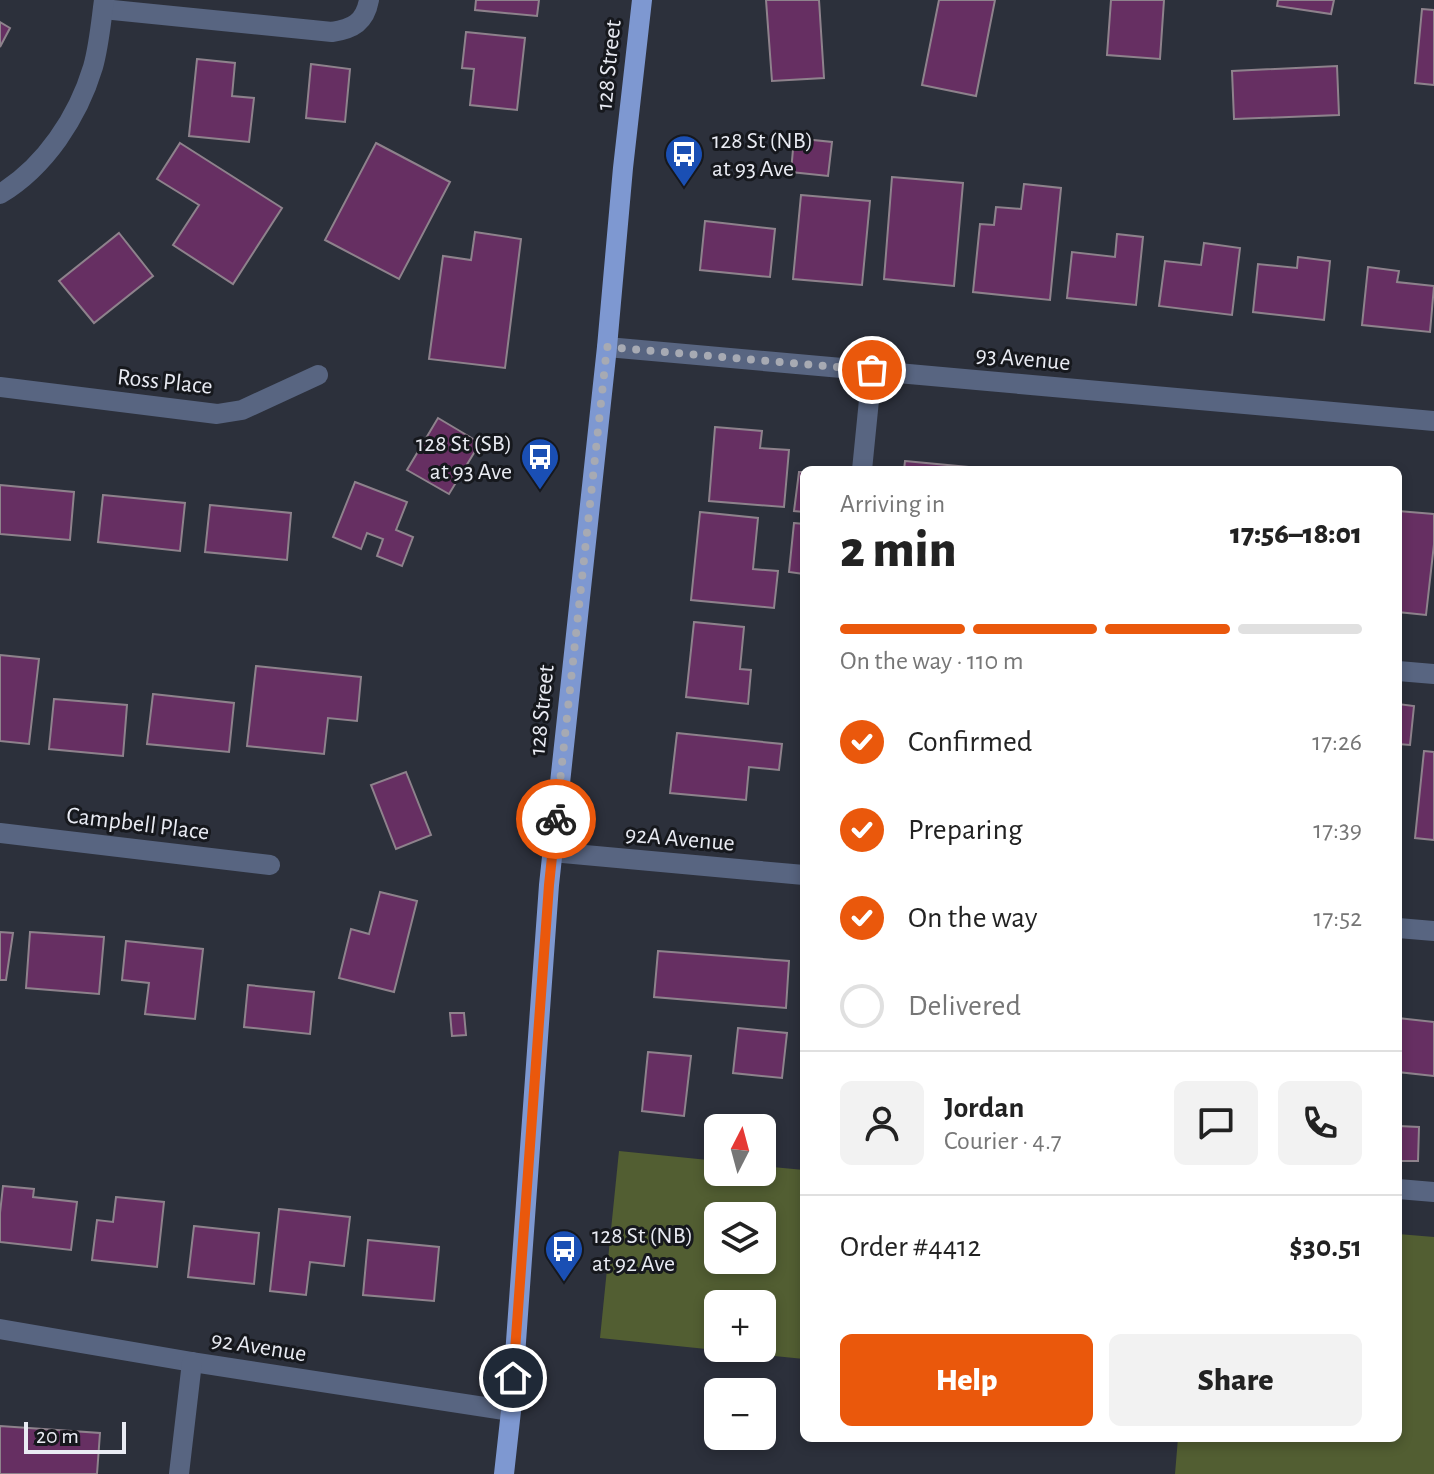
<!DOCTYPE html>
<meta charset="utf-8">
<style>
body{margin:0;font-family:"Alegreya Sans",sans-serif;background:#f2f2f2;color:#222;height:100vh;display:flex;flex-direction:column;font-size:30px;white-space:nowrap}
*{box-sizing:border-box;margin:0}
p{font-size:26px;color:#767676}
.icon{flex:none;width:44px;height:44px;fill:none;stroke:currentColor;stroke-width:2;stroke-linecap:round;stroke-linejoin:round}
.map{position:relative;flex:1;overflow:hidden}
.panel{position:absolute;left:800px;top:466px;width:602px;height:976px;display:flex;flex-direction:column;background:#fff;border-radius:12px;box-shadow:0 4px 12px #0003}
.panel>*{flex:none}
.needle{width:52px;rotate:6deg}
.controls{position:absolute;left:704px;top:1114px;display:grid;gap:16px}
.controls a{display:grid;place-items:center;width:72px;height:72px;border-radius:12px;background:#fff;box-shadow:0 4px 12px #0003;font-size:40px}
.scale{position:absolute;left:24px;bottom:20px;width:102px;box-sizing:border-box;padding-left:8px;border:4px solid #e9ebf3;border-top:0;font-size:22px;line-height:28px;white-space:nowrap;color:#e9ebf3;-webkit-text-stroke:6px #16181d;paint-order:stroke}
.pin{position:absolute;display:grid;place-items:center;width:68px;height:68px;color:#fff;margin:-34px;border:4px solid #fff;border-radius:50%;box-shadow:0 2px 8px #0007}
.courier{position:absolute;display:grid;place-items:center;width:80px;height:80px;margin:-40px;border:6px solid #ea580c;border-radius:50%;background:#fff;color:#222;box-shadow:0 2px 10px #0007}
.headline em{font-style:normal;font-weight:800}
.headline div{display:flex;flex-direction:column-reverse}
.headline{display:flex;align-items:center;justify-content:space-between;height:136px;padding:0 40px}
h1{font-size:52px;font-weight:800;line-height:60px}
.bar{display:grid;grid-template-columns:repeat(4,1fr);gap:12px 8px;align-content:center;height:96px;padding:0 40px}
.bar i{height:10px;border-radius:6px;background:#e0e0e0}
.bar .on{background:#ea580c}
.bar p{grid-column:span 4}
.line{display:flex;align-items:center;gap:20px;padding:0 40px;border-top:2px solid #e0e0e0}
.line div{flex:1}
.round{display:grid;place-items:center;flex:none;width:84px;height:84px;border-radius:12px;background:#f2f2f2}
ol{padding:0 40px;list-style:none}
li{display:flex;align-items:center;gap:24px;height:88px}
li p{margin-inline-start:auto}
li .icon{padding:8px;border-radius:50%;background:#ea580c;color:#fff;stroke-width:4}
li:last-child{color:#767676}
li i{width:44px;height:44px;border:4px solid #e0e0e0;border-radius:50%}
.cta{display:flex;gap:16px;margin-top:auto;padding:16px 40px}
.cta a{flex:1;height:92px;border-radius:12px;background:#ea580c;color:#fff;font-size:32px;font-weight:800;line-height:92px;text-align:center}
.cta a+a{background:#f2f2f2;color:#222}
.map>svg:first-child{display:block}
</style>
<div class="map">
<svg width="1434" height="1474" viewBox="0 0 1434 1474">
<rect width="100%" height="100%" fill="#2c303b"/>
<g fill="#525e32" fill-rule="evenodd">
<path d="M619,1151l99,10v11h44v-6l42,4v189l-204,-21zM762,1216v44h-44v-44zM718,1304h44v44h-44z"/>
<polygon points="1398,1234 1434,1237 1434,1474 1175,1474 1178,1438 1398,1438"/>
</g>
<g fill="#662f62" stroke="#8e828c" stroke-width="2">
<polygon points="476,0 539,0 537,16 475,10"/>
<polygon points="766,0 819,0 824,78 772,81"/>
<polygon points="939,0 995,0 976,96 922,85"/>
<polygon points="1111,0 1164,0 1160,59 1107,55"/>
<polygon points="1278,0 1334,0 1331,14 1277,6"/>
<polygon points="1422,9 1434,10 1434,85 1415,83"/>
<polygon points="0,22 10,28 0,47"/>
<polygon points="466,32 525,38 517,110 470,105 474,69 462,68"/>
<polygon points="197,59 235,63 232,96 254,98 249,142 189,136"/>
<polygon points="311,64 350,69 345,122 306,118"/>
<polygon points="1337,66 1339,115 1234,119 1232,71"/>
<polygon points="794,138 832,142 828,176 791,172"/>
<polygon points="180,143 282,208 233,284 173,245 199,205 157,179"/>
<polygon points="376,143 450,182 399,279 325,240"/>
<polygon points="892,177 963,183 954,286 884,279"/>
<polygon points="1024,184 1061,188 1050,300 973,292 980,224 994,225 996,207 1021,209"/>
<polygon points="801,195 870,201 862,285 793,279"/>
<polygon points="705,221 775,229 770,277 700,270"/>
<polygon points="475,232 521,239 505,368 429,359 443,256 471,260"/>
<polygon points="119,233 153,276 94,323 59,281"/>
<polygon points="1117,234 1143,237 1136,305 1067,298 1072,252 1115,257"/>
<polygon points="1204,243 1240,248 1232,315 1159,306 1165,261 1201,265"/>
<polygon points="1298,257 1330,261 1324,320 1253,312 1258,264 1297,268"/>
<polygon points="1368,267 1399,271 1397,282 1434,286 1430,332 1362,325"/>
<polygon points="438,418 480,443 449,494 407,470"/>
<polygon points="715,427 762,431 760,448 789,450 784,507 709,501"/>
<polygon points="905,461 968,467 968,470 904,470"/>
<polygon points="799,472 804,472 804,512 794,511"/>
<polygon points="355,482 407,502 396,530 413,537 402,566 377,556 383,539 367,533 361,549 333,537"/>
<polygon points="0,485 74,492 70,540 0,534"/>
<polygon points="103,495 185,503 180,551 98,542"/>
<polygon points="210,505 291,513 287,560 205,552"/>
<polygon points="1398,511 1434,514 1434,544 1426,615 1398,612"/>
<polygon points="700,512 758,518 753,569 778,571 774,608 691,600"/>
<polygon points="794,523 804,524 804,574 789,572"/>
<polygon points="694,622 744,627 740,669 751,670 748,704 686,697"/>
<polygon points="0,655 39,659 29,744 0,741"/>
<polygon points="256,666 361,677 357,721 328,718 324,754 247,746"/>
<polygon points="153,694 234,703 229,752 147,744"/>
<polygon points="54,699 127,705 123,756 49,749"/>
<polygon points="1398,704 1414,706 1410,745 1398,744"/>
<polygon points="677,733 782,744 779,770 749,767 746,800 670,793"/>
<polygon points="1424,751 1434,752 1434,840 1415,838"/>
<polygon points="406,772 431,835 396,849 371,785"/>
<polygon points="380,892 417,901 394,992 339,978 351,929 369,934"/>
<polygon points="0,932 13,933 6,980 0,980"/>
<polygon points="30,932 104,937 99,994 26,988"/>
<polygon points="126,941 203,949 195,1019 145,1014 149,983 122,980"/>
<polygon points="658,951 789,961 786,1008 654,997"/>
<polygon points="248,985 314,992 310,1034 244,1027"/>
<polygon points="450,1013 464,1013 466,1035 452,1036"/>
<polygon points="1398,1018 1434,1022 1434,1076 1398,1072"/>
<polygon points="738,1028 787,1033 782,1078 733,1073"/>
<polygon points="648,1052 691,1056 684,1116 642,1111"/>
<polygon points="1398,1126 1419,1127 1418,1161 1398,1161"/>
<polygon points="3,1186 34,1189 33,1197 77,1202 71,1250 0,1242 0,1213"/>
<polygon points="116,1197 164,1202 157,1267 92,1260 97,1220 113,1222"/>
<polygon points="279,1209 350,1217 344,1266 310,1262 306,1295 270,1291"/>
<polygon points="194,1226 259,1233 254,1284 188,1277"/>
<polygon points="368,1240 439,1247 434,1301 363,1295"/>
<polygon points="0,1426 100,1433 97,1474 0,1474"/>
</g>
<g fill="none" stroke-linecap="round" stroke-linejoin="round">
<g stroke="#586581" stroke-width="20">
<path d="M103,9l229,23c21,-3 33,-10 37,-32"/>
<path d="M0,194c45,-27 78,-77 93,-127 6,-21 8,-45 11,-67"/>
<polyline points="607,347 1434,421"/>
<polyline points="0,387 217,414 242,410 318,375"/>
<polyline points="862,470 872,370"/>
<polyline points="1398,671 1434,674"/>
<polyline points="0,833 270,865"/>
<polyline points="552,852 804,875"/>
<polyline points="1398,928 1434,931"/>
<polyline points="1398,1189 1434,1192"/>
<polyline points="0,1329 192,1362 511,1411"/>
<polyline points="179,1474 192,1362"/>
</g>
<polyline stroke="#7e98d1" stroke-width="20" points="504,1474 511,1411 549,885 607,347 623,168 642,0"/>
</g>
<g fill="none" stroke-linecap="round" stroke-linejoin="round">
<polyline stroke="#a7aab3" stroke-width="8" stroke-dasharray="0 14.4" points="556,819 607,347 872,370"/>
<polyline stroke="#ea580c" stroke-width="10" points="513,1378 549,885 556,819"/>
</g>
<defs>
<symbol id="bus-pin" viewBox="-11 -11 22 30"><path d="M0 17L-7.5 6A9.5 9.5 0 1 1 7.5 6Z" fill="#1a4fb4" stroke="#16181d"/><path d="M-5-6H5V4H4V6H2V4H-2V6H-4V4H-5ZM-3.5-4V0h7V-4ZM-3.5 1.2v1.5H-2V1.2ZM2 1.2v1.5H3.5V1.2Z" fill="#fff"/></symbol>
</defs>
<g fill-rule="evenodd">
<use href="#bus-pin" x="662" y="132" width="44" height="60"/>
<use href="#bus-pin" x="518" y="435" width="44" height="60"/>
<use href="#bus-pin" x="542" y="1227" width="44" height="60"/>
</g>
<g text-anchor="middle" stroke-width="6" stroke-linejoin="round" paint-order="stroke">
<g font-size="24" fill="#e9ebf3" stroke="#16181d">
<text transform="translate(608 65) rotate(-84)" y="8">128 Street</text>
<text transform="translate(1023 358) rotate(5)" y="8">93 Avenue</text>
<text transform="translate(165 381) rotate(6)" y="8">Ross Place</text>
<text transform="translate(541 710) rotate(-84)" y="8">128 Street</text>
<text transform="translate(138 823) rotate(7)" y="8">Campbell Place</text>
<text transform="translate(680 838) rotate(5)" y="8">92A Avenue</text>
<text transform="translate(259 1346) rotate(9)" y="8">92 Avenue</text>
</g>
<g font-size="24" fill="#e9ebf3" stroke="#16181d" text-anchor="start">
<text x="712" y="148">128 St (NB)<tspan x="712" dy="28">at 93 Ave</tspan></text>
<text x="512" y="451" text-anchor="end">128 St (SB)<tspan x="512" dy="28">at 93 Ave</tspan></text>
<text x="592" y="1243">128 St (NB)<tspan x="592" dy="28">at 92 Ave</tspan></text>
</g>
</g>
</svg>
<div class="controls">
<a><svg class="needle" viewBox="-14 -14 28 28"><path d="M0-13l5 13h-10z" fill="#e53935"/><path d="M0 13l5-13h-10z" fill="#767676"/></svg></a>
<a><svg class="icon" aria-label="layers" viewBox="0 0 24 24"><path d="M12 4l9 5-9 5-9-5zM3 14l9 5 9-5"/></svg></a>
<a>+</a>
<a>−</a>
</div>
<div class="scale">20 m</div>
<div class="pin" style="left:872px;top:370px;background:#ea580c"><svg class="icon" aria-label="bag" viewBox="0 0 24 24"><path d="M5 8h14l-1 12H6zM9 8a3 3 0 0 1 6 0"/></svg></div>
<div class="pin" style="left:513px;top:1378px;background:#1f2937"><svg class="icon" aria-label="home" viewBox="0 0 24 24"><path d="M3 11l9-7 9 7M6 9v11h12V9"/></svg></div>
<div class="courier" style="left:556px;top:819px"><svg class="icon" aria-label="bike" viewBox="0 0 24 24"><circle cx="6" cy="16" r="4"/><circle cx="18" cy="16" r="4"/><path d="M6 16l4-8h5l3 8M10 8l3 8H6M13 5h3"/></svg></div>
<section class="panel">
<div class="headline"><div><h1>2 min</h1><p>Arriving in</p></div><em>17:56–18:01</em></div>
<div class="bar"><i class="on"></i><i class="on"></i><i class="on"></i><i></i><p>On the way · 110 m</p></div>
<ol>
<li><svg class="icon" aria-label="check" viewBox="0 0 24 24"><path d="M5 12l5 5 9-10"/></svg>Confirmed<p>17:26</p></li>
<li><svg class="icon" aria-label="check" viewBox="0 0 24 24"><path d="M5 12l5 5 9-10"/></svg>Preparing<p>17:39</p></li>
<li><svg class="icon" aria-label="check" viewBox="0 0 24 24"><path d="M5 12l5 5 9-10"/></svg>On the way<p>17:52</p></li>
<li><i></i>Delivered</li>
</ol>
<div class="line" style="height:144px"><a class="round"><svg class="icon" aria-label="person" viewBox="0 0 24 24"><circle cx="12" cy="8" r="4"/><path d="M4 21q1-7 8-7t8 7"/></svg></a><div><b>Jordan</b><p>Courier · 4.7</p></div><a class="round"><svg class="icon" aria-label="chat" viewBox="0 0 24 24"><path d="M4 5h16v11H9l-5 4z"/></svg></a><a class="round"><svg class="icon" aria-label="phone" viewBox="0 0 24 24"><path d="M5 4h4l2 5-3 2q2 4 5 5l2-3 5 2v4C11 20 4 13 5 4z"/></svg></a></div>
<div class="line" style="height:104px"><div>Order #4412</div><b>$30.51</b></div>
<div class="cta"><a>Help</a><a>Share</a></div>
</section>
</div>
